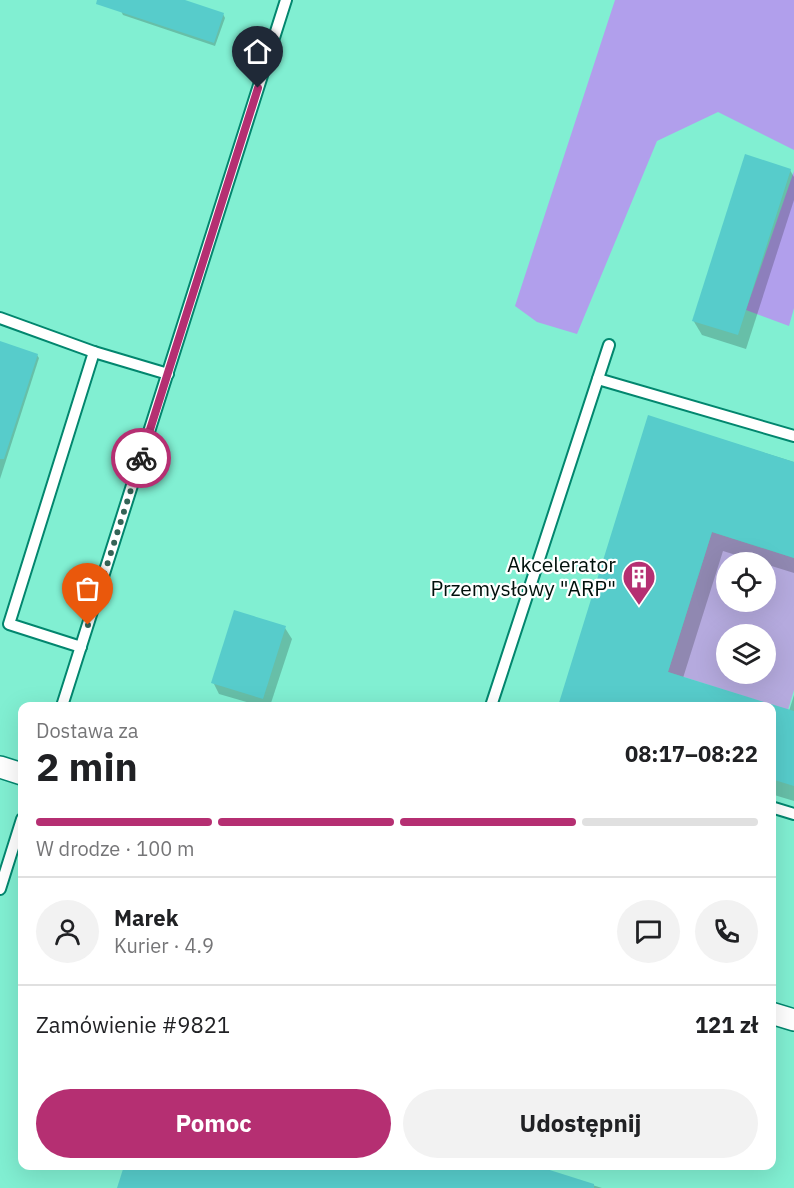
<!DOCTYPE html>
<html lang="pl">
<meta charset="utf-8">
<style>
body{margin:0;font-family:"IBM Plex Sans",sans-serif;background:#f2f2f2;color:#202124;height:100vh;display:flex;flex-direction:column;font-size:22px;white-space:nowrap}
*{box-sizing:border-box;margin:0}
p{font-size:20px;color:#757577}
.icon{flex:none;width:33px;height:33px;fill:none;stroke:currentColor;stroke-width:2;stroke-linecap:round;stroke-linejoin:round}
.map{position:relative;flex:1;overflow:hidden}
.panel{position:absolute;left:18px;top:702px;width:758px;height:468px;display:flex;flex-direction:column;background:#fff;border-radius:12px;box-shadow:0 6px 24px #0002}
.panel>*{flex:none}
.tools{position:absolute;left:716px;top:552px;display:grid;gap:12px}
.tools a{display:grid;place-items:center;width:60px;height:60px;border-radius:50%;background:#fff;box-shadow:0 6px 24px #0002;font-size:30px}
.pin{position:absolute;display:grid;place-items:center;width:51px;height:51px;color:#fff;margin:-62px -26px;border-radius:50% 50% 50% 0;rotate:-45deg;box-shadow:0 0 6px #0007}
.pin .icon{rotate:45deg}
.courier{position:absolute;display:grid;place-items:center;width:60px;height:60px;margin:-30px;border:4px solid #b52f72;border-radius:50%;background:#fff;color:#222;box-shadow:0 2px 8px #0007}
.overview em{font-style:normal;font-weight:700}
.overview div{display:flex;flex-direction:column-reverse}
.overview{display:flex;align-items:center;justify-content:space-between;height:102px;padding:0 18px}
h1{font-size:39px;font-weight:700;line-height:45px}
.bar{display:grid;grid-template-columns:repeat(4,1fr);gap:9px 6px;align-content:center;height:72px;padding:0 18px}
.bar i{height:8px;border-radius:4px;background:#e0e0e0}
.bar .on{background:#b52f72}
.bar p{grid-column:span 4}
.line{display:flex;align-items:center;gap:15px;padding:0 18px;border-top:2px solid #e0e0e0}
.line div{flex:1}
.round{display:grid;place-items:center;flex:none;width:63px;height:63px;border-radius:32px;background:#f2f2f2}
.primary-button{display:flex;gap:12px;margin-top:auto;padding:12px 18px}
.primary-button a{flex:1;height:69px;border-radius:36px;background:#b52f72;color:#fff;font-size:24px;font-weight:700;line-height:69px;text-align:center}
.primary-button a+a{background:#f2f2f2;color:#202124}
.map>svg:first-child{display:block}
</style>
<div class="map">
<svg width="794" height="1188" viewBox="0 0 794 1188">
<rect width="100%" height="100%" fill="#97fee2"/>
<path fill="#81efd2" fill-rule="evenodd" d="M0,0h794v1188h-794zM726,562h39v40h-39zM726,634h39v40h-39zM22,706h749v460h-749z"/>
<path fill="#b5aade" fill-rule="evenodd" d="M712,532l82,26v132l-6,20 -120,-38zM726,562h39v40h-39zM726,634h39v40h-39z"/>
<g fill="#b19fec">
<polygon points="615,0 794,0 794,150 718,112 657,141 577,334 537,322 515,306"/>
<polygon points="794,171 794,308 789,326 746,310"/>
</g>
<g fill="#0003">
<polygon points="125,0 181,0 223,14 225,18 215,46 123,15 121,11"/>
<polygon points="790,170 794,177 794,200 746,349 702,335 693,320"/>
<polygon points="0,343 37,355 39,358 0,479"/>
<polygon points="649,417 794,462 794,573 723,551 683,678 789,711 794,695 794,801 771,794 771,706 560,706"/>
<polygon points="285,628 292,639 270,706 260,706 219,694 213,682"/>
<polygon points="339,703 349,706 338,706"/>
<polygon points="126,1166 531,1166 602,1188 118,1188"/>
</g>
<g fill="#57cccb">
<polygon points="97,0 185,0 224,13 214,43 96,4"/>
<polygon points="745,154 791,169 738,335 692,321"/>
<polygon points="0,341 38,354 4,459 0,459"/>
<polygon points="648,415 794,462 794,558 712,532 668,672 764,702 764,706 558,706"/>
<polygon points="234,610 286,626 263,699 211,683"/>
<polygon points="771,704 794,711 794,786 771,779"/>
<polygon points="124,1166 537,1166 594,1184 594,1188 117,1188"/>
</g>
<g fill="none" stroke-linecap="round" stroke-linejoin="round">
<defs>
<g id="service">
<polyline points="0,318 94,352 168,374"/>
<polyline points="598,379 794,436"/>
<polyline points="81,647 9,624 94,352"/>
<polyline points="62,706 286,0"/>
<polyline points="491,706 609,345"/>
<polyline points="771,807 794,814"/>
<polyline points="0,889 22,819"/>
</g>
<g id="minor">
<polyline points="0,767 22,774"/>
<polyline points="771,1013 794,1020"/>
</g>
</defs>
<use href="#service" stroke="#02866e" stroke-width="14"/>
<use href="#minor" stroke="#02866e" stroke-width="24"/>
<use href="#service" stroke="#fff" stroke-width="10"/>
<use href="#minor" stroke="#fff" stroke-width="21"/>
</g>
<g fill="none" stroke-linecap="round" stroke-linejoin="round">
<polyline stroke="#356356" stroke-width="6" stroke-dasharray="0 10.8" points="88,625 141,458"/>
<polyline stroke="#b52f72" stroke-width="8" points="141,458 258,88"/>
</g>
<defs>
<symbol id="building-pin" viewBox="-11 -11 22 30"><path d="M0 17L-7.5 6A9.5 9.5 0 1 1 7.5 6Z" fill="#b52f72" stroke="#fff"/><path d="M-4-6H4V6H1V3H-1V6H-4ZM-2.5-4.3h1.7v1.8h-1.7ZM.8-4.3h1.7v1.8H.8ZM-2.5-1h1.7V.8h-1.7ZM.8-1h1.7V.8H.8Z" fill="#fff"/></symbol>
</defs>
<g fill-rule="evenodd">
<use href="#building-pin" x="620" y="558" width="38" height="52"/>
</g>
<g text-anchor="middle" stroke-width="4.5" stroke-linejoin="round" paint-order="stroke">
<g font-size="21" fill="#00100b" stroke="#fff" text-anchor="end">
<text x="616" y="572">Akcelerator<tspan x="616" dy="24">Przemysłowy "ARP"</tspan></text>
</g>
</g>
</svg>
<div class="tools">
<a><svg class="icon" aria-label="locate" viewBox="0 0 24 24"><circle cx="12" cy="12" r="6"/><path d="M12 2v4M12 18v4M2 12h4M18 12h4"/></svg></a>
<a><svg class="icon" aria-label="layers" viewBox="0 0 24 24"><path d="M12 4l9 5-9 5-9-5zM3 14l9 5 9-5"/></svg></a>
</div>
<div class="pin" style="left:88px;top:625px;background:#ea580c"><svg class="icon" aria-label="bag" viewBox="0 0 24 24"><path d="M5 8h14l-1 12H6zM9 8a3 3 0 0 1 6 0"/></svg></div>
<div class="pin" style="left:258px;top:88px;background:#1f2937"><svg class="icon" aria-label="home" viewBox="0 0 24 24"><path d="M3 11l9-7 9 7M6 9v11h12V9"/></svg></div>
<div class="courier" style="left:141px;top:458px"><svg class="icon" aria-label="bike" viewBox="0 0 24 24"><circle cx="6" cy="16" r="4"/><circle cx="18" cy="16" r="4"/><path d="M6 16l4-8h5l3 8M10 8l3 8H6M13 5h3"/></svg></div>
<section class="panel">
<div class="overview"><div><h1>2 min</h1><p>Dostawa za</p></div><em>08:17–08:22</em></div>
<div class="bar"><i class="on"></i><i class="on"></i><i class="on"></i><i></i><p>W drodze · 100 m</p></div>
<div class="line" style="height:108px"><a class="round"><svg class="icon" aria-label="person" viewBox="0 0 24 24"><circle cx="12" cy="8" r="4"/><path d="M4 21q1-7 8-7t8 7"/></svg></a><div><b>Marek</b><p>Kurier · 4.9</p></div><a class="round"><svg class="icon" aria-label="chat" viewBox="0 0 24 24"><path d="M4 5h16v11H9l-5 4z"/></svg></a><a class="round"><svg class="icon" aria-label="phone" viewBox="0 0 24 24"><path d="M5 4h4l2 5-3 2q2 4 5 5l2-3 5 2v4C11 20 4 13 5 4z"/></svg></a></div>
<div class="line" style="height:78px"><div>Zamówienie #9821</div><b>121 zł</b></div>
<div class="primary-button"><a>Pomoc</a><a>Udostępnij</a></div>
</section>
</div>
